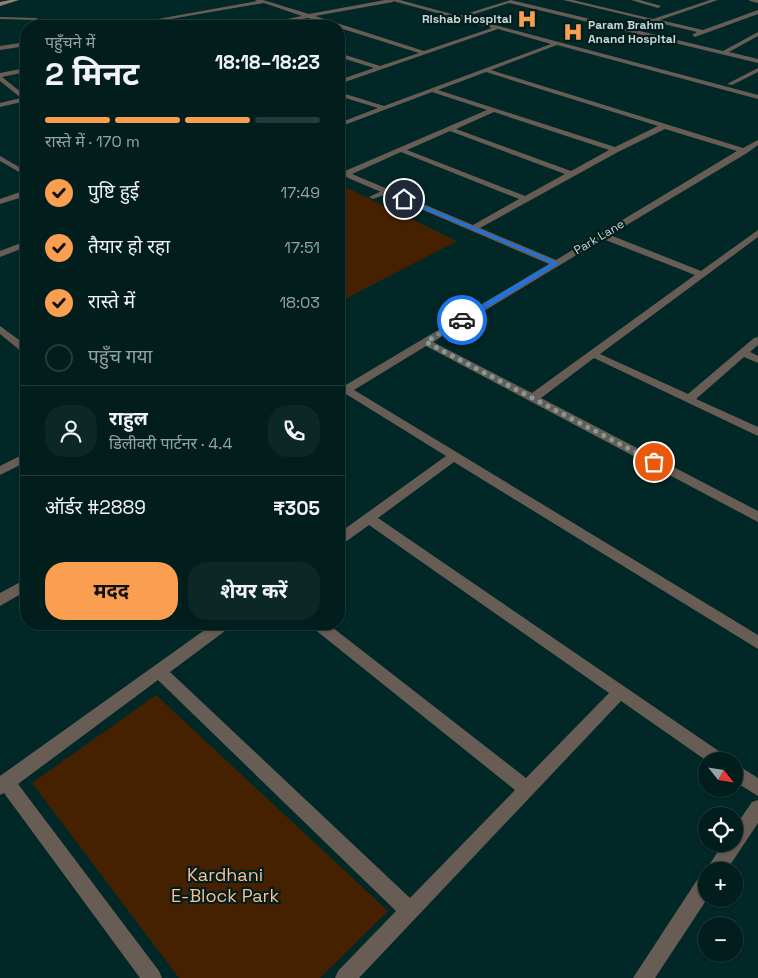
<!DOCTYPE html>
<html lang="hi">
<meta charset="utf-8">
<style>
body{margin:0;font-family:"Space Grotesk","Noto Sans Devanagari",sans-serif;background:#0b2726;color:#f1f3f6;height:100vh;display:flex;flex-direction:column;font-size:19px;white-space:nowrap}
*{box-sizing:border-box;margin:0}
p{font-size:16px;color:#96a2a4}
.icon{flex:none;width:28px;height:28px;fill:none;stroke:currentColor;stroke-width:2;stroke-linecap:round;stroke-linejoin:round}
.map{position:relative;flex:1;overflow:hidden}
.panel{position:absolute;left:20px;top:20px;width:325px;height:610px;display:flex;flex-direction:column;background:#011e1d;border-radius:20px;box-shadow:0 1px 4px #0004,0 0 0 1px #233c3b}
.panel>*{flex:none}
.needle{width:32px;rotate:120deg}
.buttons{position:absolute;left:698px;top:752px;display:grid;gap:10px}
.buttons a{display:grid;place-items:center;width:45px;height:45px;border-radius:50%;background:#011e1d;box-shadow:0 1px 4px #0004,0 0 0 1px #233c3b;font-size:25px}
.pin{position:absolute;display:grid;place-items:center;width:42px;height:42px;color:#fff;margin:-21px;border:2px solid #fff;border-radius:50%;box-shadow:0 1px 5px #0007}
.courier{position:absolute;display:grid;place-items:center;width:50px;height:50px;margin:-25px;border:4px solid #1a73e8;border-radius:50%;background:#fff;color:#222;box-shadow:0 1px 6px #0007}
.headline em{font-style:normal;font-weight:700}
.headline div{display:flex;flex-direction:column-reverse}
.headline{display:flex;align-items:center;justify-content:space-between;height:85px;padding:0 25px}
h1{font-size:32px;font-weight:700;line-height:38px}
.bar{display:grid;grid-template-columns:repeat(4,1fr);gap:8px 5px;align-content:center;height:60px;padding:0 25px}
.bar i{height:6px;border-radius:4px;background:#233c3b}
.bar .selected{background:#fa9f4f}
.bar p{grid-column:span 4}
.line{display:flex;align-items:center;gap:12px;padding:0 25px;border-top:1px solid #233c3b}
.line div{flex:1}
.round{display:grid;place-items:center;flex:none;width:52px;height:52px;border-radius:20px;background:#0b2726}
ol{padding:0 25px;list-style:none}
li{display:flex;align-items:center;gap:15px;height:55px}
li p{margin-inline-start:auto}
li .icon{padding:5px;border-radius:50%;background:#fa9f4f;color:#111;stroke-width:4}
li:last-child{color:#96a2a4}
li i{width:28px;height:28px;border:2px solid #233c3b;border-radius:50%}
.primary-button{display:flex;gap:10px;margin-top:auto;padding:10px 25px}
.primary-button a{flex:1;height:58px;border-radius:20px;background:#fa9f4f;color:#111;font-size:20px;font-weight:700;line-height:58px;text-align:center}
.primary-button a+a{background:#0b2726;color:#f1f3f6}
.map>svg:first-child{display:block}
</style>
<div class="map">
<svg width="758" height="978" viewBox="0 0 758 978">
<rect width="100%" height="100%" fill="#012827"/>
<g fill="#462100">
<polygon points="339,185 341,185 457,241 339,302"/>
<polygon points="156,695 388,911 320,978 179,978 32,783"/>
</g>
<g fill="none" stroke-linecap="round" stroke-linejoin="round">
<g fill="#685d55" fill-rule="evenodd">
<polygon points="0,17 36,18 38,19 36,20 0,19"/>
<polygon points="386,189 389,189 389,193 373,199 369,197"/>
</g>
<g fill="#685d55" fill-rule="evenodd">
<path d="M255,0h8l46,14 76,-14h15l59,16 52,-16 212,51 35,-19v4l-29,16 29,7v4l-249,-60 -44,14 293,78v4l-201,-54 -66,25 252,78 15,-8v5l-11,8 -137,82 91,36 57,-41v7l-158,117 88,40 66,-56 4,-1v8l-8,7 8,4v7l-14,-6 -48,42 62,28v9l-164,-78 -53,40 217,113v11l-332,-176 -72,44 404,245v14l-304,-187 -76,56 348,238 2,5h-21l-86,-60 -262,277h-24l3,-7 58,-60 -238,-231 -140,104 141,187 3,7h-22l-136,-185 -4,2v-19l213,-152h18l-2,4 -59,44 240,226 105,-108 -202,-162 -2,-4h17l198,154 83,-85 -240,-168 -25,18 -5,2v-12l107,-77 -100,-62 -7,3v-8l210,-125 -210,-90v-5l6,2 142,-61 -55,-18 -93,35v-4l39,-15 -39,-12v-4l45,14 167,-62 -53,-15 -159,55v-4l35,-12 -35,-11v-4l41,13 39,-13 -111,-35 -45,8h-10l49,-10 -38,-13 -134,23h-11l138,-25zM393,2v-1l99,27 -68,23 -109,-35zM486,72l172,54 -43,21 -177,-57zM494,112l115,38 -38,21 -115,-42zM665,129l72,22 -181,109 -76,-32 138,-76zM450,131l115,43 -40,22 -118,-46zM401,152l118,47 -46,26 -121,-51zM603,239l92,36 -163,118 -99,-51z"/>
<polygon points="563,0 573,0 653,19 710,0 718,0 660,20 703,30 758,10 758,14 695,37 692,35 697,32"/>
<polygon points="631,0 640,0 661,6 658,8"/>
<polygon points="749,0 758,0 758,3 750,1"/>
<polygon points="26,42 26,46 0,50 0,46"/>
<polygon points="26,68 26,72 2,77 26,96 26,101 0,107 0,103 21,98 0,81 0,73"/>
<polygon points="758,68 758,72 732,85 727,84"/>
<polygon points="0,156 26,171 26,176 0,161"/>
<polygon points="23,191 26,191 26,196 0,204 0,199"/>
<polygon points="26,241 26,247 0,257 0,251"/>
<polygon points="0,326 26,345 26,353 22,352 0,334"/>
<polygon points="26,453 26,462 0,475 0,466"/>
<polygon points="26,579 26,591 0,606 0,593"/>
<polygon points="734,763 758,778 758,796 734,781"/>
<polygon points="758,800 758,823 726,871 706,872 709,865 723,844 734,844 734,828 752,802"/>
<polygon points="706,875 707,899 655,978 633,978 699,877"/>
</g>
<polygon fill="#907f72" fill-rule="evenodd" points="10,0 19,0 0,6 0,2"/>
</g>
<polygon fill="#1a73e8" points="402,198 405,198 559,263 465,321 460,321 460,318 552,263 402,200"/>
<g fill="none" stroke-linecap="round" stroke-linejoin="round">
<polyline stroke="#809b9a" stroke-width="5" stroke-dasharray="0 9" points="462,320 426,342 654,462"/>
</g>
<defs>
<symbol id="hospital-bare" viewBox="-9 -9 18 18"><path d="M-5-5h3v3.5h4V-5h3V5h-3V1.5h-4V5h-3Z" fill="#fa9f4f" stroke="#021d1c" stroke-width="2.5" paint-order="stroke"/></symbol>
</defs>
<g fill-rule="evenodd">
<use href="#hospital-bare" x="513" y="5" width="28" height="28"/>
<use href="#hospital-bare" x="559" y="18" width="28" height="28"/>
</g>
<g text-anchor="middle" stroke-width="4.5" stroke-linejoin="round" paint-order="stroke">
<g font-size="12" font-weight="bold" fill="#c5d9d8" stroke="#021d1c" text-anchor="end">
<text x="512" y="23">Rishab Hospital</text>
<text x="588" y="29" text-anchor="start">Param Brahm<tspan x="588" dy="14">Anand Hospital</tspan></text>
</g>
<g font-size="12" fill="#c5d9d8" stroke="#021d1c">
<text transform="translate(599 237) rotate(-31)" y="4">Park Lane</text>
</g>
<g font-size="18" fill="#fbbf91" stroke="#021d1c">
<text x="225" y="881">Kardhani<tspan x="225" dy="21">E-Block Park</tspan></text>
</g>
</g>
</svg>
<div class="buttons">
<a><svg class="needle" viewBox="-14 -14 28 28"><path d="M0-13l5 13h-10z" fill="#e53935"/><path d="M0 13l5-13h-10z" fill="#96a2a4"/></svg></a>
<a><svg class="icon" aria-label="locate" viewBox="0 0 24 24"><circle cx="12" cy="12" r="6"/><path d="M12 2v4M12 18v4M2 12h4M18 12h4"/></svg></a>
<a>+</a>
<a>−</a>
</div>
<div class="pin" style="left:654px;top:462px;background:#ea580c"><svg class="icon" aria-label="bag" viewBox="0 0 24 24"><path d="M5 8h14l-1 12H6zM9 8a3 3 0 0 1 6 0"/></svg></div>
<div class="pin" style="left:404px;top:199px;background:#1f2937"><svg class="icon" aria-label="home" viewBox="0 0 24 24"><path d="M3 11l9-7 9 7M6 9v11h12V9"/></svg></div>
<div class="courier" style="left:462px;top:320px"><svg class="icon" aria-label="car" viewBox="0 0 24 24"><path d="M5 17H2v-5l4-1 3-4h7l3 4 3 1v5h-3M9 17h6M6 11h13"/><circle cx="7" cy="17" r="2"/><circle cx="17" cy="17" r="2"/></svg></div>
<section class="panel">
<div class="headline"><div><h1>2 मिनट</h1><p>पहुँचने में</p></div><em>18:18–18:23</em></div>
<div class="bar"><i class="selected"></i><i class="selected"></i><i class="selected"></i><i></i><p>रास्ते में · 170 m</p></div>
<ol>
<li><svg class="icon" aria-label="check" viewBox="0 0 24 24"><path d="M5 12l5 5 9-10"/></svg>पुष्टि हुई<p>17:49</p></li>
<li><svg class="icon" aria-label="check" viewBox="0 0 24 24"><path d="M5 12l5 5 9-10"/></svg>तैयार हो रहा<p>17:51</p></li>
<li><svg class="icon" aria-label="check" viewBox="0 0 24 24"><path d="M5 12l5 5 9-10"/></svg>रास्ते में<p>18:03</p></li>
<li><i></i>पहुँच गया</li>
</ol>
<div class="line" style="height:90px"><a class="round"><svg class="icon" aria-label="person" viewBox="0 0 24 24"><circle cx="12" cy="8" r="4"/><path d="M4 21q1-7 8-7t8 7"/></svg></a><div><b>राहुल</b><p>डिलीवरी पार्टनर · 4.4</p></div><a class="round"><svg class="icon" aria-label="phone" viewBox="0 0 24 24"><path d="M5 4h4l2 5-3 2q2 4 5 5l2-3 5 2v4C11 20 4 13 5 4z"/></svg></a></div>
<div class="line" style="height:65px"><div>ऑर्डर #2889</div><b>₹305</b></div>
<div class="primary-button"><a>मदद</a><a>शेयर करें</a></div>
</section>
</div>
